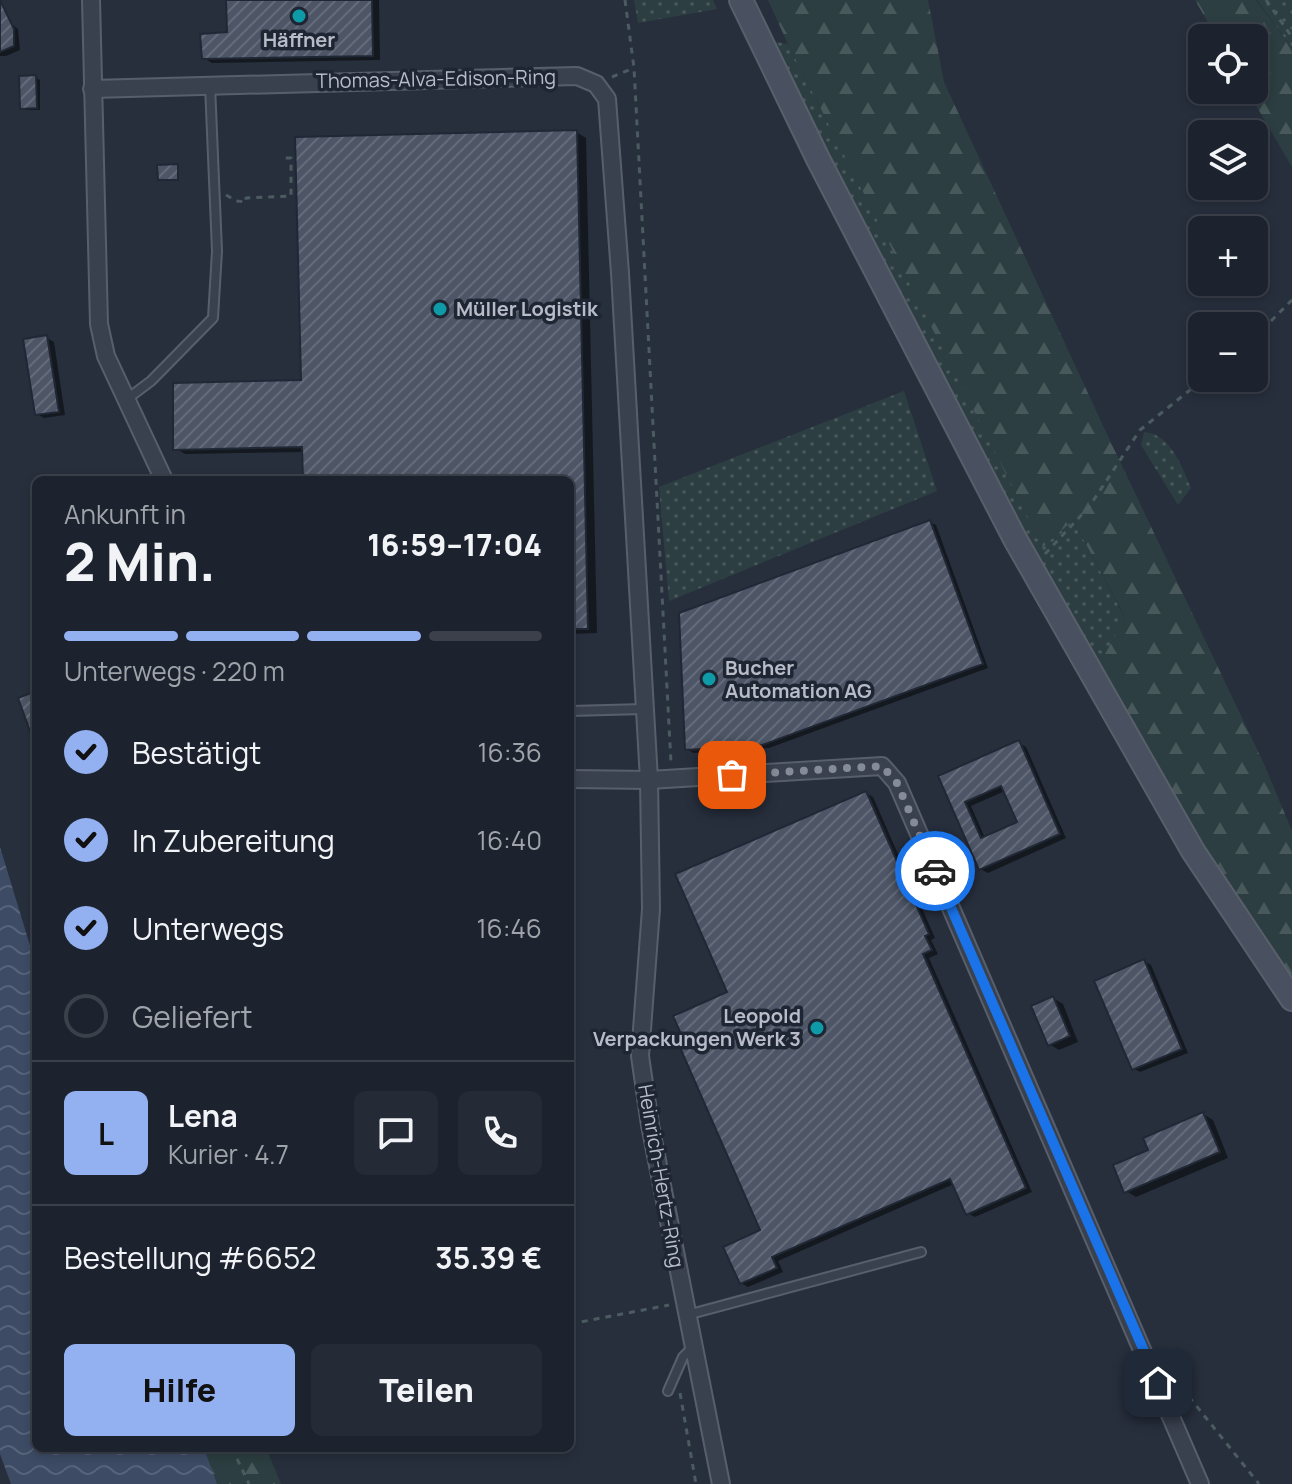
<!DOCTYPE html>
<html lang="de">
<meta charset="utf-8">
<style>
body{margin:0;font-family:Manrope,sans-serif;background:#252b36;color:#f1f3f6;height:100vh;display:flex;flex-direction:column;font-size:30px;white-space:nowrap}
*{box-sizing:border-box;margin:0}
p{font-size:26px;color:#a0a4aa}
.icon{flex:none;width:44px;height:44px;fill:none;stroke:currentColor;stroke-width:2;stroke-linecap:round;stroke-linejoin:round}
.map{position:relative;flex:1;overflow:hidden}
.panel{position:absolute;left:32px;top:476px;width:542px;height:976px;display:flex;flex-direction:column;background:#1d232e;border-radius:12px;box-shadow:0 4px 12px #0003,0 0 0 2px #3b404a}
.panel>*{flex:none}
.fabs{position:absolute;left:1188px;top:24px;display:grid;gap:16px}
.fabs a{display:grid;place-items:center;width:80px;height:80px;border-radius:12px;background:#1d232e;box-shadow:0 4px 12px #0003,0 0 0 2px #3b404a;font-size:40px}
.pin{position:absolute;display:grid;place-items:center;width:68px;height:68px;color:#fff;margin:-34px;border-radius:16px;box-shadow:0 4px 12px #0006}
.courier{position:absolute;display:grid;place-items:center;width:80px;height:80px;margin:-40px;border:6px solid #1a73e8;border-radius:50%;background:#fff;color:#222;box-shadow:0 2px 10px #0007}
.head em{font-style:normal;font-weight:800}
.head div{display:flex;flex-direction:column-reverse}
.head{display:flex;align-items:center;justify-content:space-between;height:136px;padding:0 32px}
h1{font-size:52px;font-weight:800;line-height:60px}
.bar{display:grid;grid-template-columns:repeat(4,1fr);gap:12px 8px;align-content:center;height:96px;padding:0 32px}
.bar i{height:10px;border-radius:6px;background:#3b404a}
.bar .selected{background:#93b1f1}
.bar p{grid-column:span 4}
.line{display:flex;align-items:center;gap:20px;padding:0 32px;border-top:2px solid #3b404a}
.line div{flex:1}
.round{display:grid;place-items:center;flex:none;width:84px;height:84px;border-radius:12px;background:#252b36}
ol{padding:0 32px;list-style:none}
li{display:flex;align-items:center;gap:24px;height:88px}
li p{margin-inline-start:auto}
li .icon{padding:8px;border-radius:50%;background:#93b1f1;color:#111;stroke-width:4}
li:last-child{color:#a0a4aa}
li i{width:44px;height:44px;border:4px solid #3b404a;border-radius:50%}
.cta{display:flex;gap:16px;margin-top:auto;padding:16px 32px}
.cta a{flex:1;height:92px;border-radius:12px;background:#93b1f1;color:#111;font-size:32px;font-weight:800;line-height:92px;text-align:center}
.cta a+a{background:#252b36;color:#f1f3f6}
.map>svg:first-child{display:block}
</style>
<div class="map">
<svg width="1292" height="1484" viewBox="0 0 1292 1484">
<defs>
<pattern id="grass-dots" width="8" height="8" patternUnits="userSpaceOnUse" patternTransform="scale(2)"><rect width="8" height="8" fill="#2c3e41"/><path d="M2 2h.1M6 6h.1" fill="none" stroke="#48585b" stroke-width="1.8" stroke-linecap="round"/></pattern>
<pattern id="forest-firs" width="22" height="20" patternUnits="userSpaceOnUse" patternTransform="scale(2)"><rect width="22" height="20" fill="#2c3e41"/><path d="M5 1l3.5 6h-7zM16 11l3.5 6h-7z" fill="#48585b"/></pattern>
<pattern id="water-waves" width="16" height="10" patternUnits="userSpaceOnUse" patternTransform="scale(2)"><rect width="16" height="10" fill="#3d4b65"/><path d="M0 5q4-4 8 0t8 0" fill="none" stroke="#57637a"/></pattern>
<pattern id="building-hatch" width="6" height="6" patternUnits="userSpaceOnUse" patternTransform="scale(2)"><rect width="6" height="6" fill="#4d5566"/><path d="M-1 1l2-2M0 6l6-6M5 7l2-2" fill="none" stroke="#646c7a"/></pattern>
</defs>
<rect width="100%" height="100%" fill="#272f3d"/>
<g fill="url(#grass-dots)">
<polygon points="634,0 713,0 717,9 638,23"/>
<polygon points="1257,0 1292,0 1292,48"/>
<polygon points="772,41 788,44 1043,546 1073,520 1125,618 1096,671 824,157"/>
<polygon points="904,391 937,491 669,601 659,487"/>
<path d="M1144,432c27,2 38,35 47,56l-13,17 -37,-60z"/>
</g>
<g fill="url(#forest-firs)">
<polygon points="768,0 928,0 944,82 1105,430 1264,764 1292,831 1292,987 1200,848 1096,671 1125,617 1073,520 1043,547 788,44"/>
<polygon points="1195,0 1256,0 1292,48 1292,167 1247,90 1254,90 1254,38 1217,38"/>
<polygon points="204,1448 266,1448 281,1484 217,1484"/>
</g>
<polygon fill="url(#water-waves)" points="0,847 36,965 36,1448 204,1448 217,1484 11,1484 0,1454"/>
<g fill="#0007" fill-rule="evenodd">
<polygon points="228,0 379,0 380,60 212,63 204,58 229,34"/>
<polygon points="0,16 18,29 20,50 6,56 0,56"/>
<polygon points="35,77 40,80 40,110 26,110 22,107"/>
<polygon points="576,132 586,138 597,633 570,634 570,480 305,480 304,452 185,454 175,448 303,382"/>
<polygon points="47,338 54,342 65,415 44,418 37,414"/>
<polygon points="930,522 936,525 988,668 769,748 693,753 687,749"/>
<path d="M1019,743l7,4 40,91 -78,35 -8,-4 -40,-92zM1005,791l14,32 -34,15 -14,-32z"/>
<polygon points="866,793 873,797 935,938 931,940 938,954 929,958 1032,1192 975,1217 967,1213 954,1184 778,1261 783,1272 748,1287 741,1283 763,1231 729,993"/>
<polygon points="1144,961 1151,965 1188,1053 1140,1072 1133,1068"/>
<polygon points="1053,998 1063,1004 1078,1042 1059,1050 1049,1044"/>
<polygon points="1203,1114 1213,1120 1228,1158 1136,1197 1126,1191 1151,1151"/>
</g>
<g fill="url(#building-hatch)" stroke="#212835" stroke-width="2" fill-rule="evenodd">
<polygon points="0,0 14,29 14,46 0,52"/>
<polygon points="226,0 372,0 373,56 202,59 200,34 227,32"/>
<polygon points="36,75 37,108 20,109 19,76"/>
<polygon points="577,130 588,629 570,629 570,480 303,480 302,447 173,450 173,383 301,380 295,137"/>
<polygon points="178,164 178,180 158,180 157,165"/>
<polygon points="47,335 59,412 35,415 23,339"/>
<polygon points="930,520 983,664 762,745 685,750 679,613"/>
<polygon points="36,691 36,742 34,742 18,698"/>
<path d="M1019,740l41,94 -81,36 -41,-94zM1001,786l16,36 -36,16 -16,-36z"/>
<polygon points="866,791 929,934 925,936 932,950 923,954 1026,1188 966,1215 950,1179 772,1257 777,1268 740,1284 723,1247 760,1230 678,1043 684,1041 673,1016 727,992 675,874"/>
<polygon points="1144,959 1182,1049 1132,1070 1094,981"/>
<polygon points="1053,996 1070,1036 1048,1046 1031,1006"/>
<polygon points="1203,1112 1220,1152 1124,1193 1113,1165 1148,1150 1143,1138"/>
</g>
<g fill="none" stroke-linecap="round" stroke-linejoin="round">
<defs>
<g id="lane">
<polyline points="127,399 151,381 213,318 217,251 210,85"/>
<polyline points="570,711 644,709"/>
<polyline points="687,1315 921,1252"/>
<polyline points="668,1391 683,1357 693,1347"/>
</g>
<g id="street">
<polyline points="91,0 99,324 106,356 164,480"/>
<polyline points="92,89 577,76 596,84 607,99 620,273 649,780 651,909 640,1056 650,1125 721,1484"/>
<polyline points="570,779 649,780 882,766 897,783 1200,1484"/>
</g>
<polyline id="secondary" points="741,0 818,159 1015,539 1193,851 1292,999"/>
</defs>
<use href="#lane" stroke="#585f6b" stroke-width="12"/>
<use href="#street" stroke="#585f6b" stroke-width="20"/>
<use href="#secondary" stroke="#585f6b" stroke-width="26"/>
<g stroke="#4b5b60" stroke-width="3" stroke-dasharray="6 6" stroke-linecap="butt">
<polyline points="625,0 634,68 671,763"/>
<polyline points="1266,0 1292,37"/>
<polyline points="612,77 634,68"/>
<polyline points="226,195 236,201 246,202 246,198 291,196 291,158 283,158"/>
<polyline points="1254,338 1292,300"/>
<polyline points="1045,554 1089,507 1140,430 1205,378"/>
<polyline points="570,1324 669,1305"/>
<polyline points="1174,1378 1259,1484"/>
<polyline points="680,1393 696,1484"/>
<polyline points="232,1448 249,1484"/>
</g>
<use href="#lane" stroke="#3a414e" stroke-width="8"/>
<use href="#street" stroke="#3a414e" stroke-width="16"/>
<use href="#secondary" stroke="#495060" stroke-width="22"/>
</g>
<g fill="none" stroke-linecap="round" stroke-linejoin="round">
<polyline stroke="#858b97" stroke-width="8" stroke-dasharray="0 14.4" points="732,775 882,766 897,783 935,871"/>
<polyline stroke="#1a73e8" stroke-width="10" points="935,871 1158,1383"/>
</g>
<g fill="#0f9aa8" stroke="#1f2633" stroke-width="3">
<circle cx="299" cy="16" r="8"/>
<circle cx="440" cy="309" r="8"/>
<circle cx="709" cy="679" r="8"/>
<circle cx="817" cy="1028" r="8"/>
</g>
<g text-anchor="middle" stroke-width="7" stroke-linejoin="round" paint-order="stroke">
<g font-size="20" font-weight="bold" fill="#b7bcc8" stroke="#1f2633" text-anchor="start">
<text x="299" y="47" text-anchor="middle">Häffner</text>
<text x="456" y="316">Müller Logistik</text>
<text x="725" y="675">Bucher<tspan x="725" dy="23">Automation AG</tspan></text>
<text x="801" y="1023" text-anchor="end">Leopold<tspan x="801" dy="23">Verpackungen Werk 3</tspan></text>
</g>
<g font-size="20" fill="#b7bcc8" stroke="#1f2633">
<text transform="translate(436 79) rotate(-1)" y="7">Thomas-Alva-Edison-Ring</text>
<text transform="translate(661 1176) rotate(80)" y="7">Heinrich-Hertz-Ring</text>
</g>
</g>
</svg>
<div class="fabs">
<a><svg class="icon" aria-label="locate" viewBox="0 0 24 24"><circle cx="12" cy="12" r="6"/><path d="M12 2v4M12 18v4M2 12h4M18 12h4"/></svg></a>
<a><svg class="icon" aria-label="layers" viewBox="0 0 24 24"><path d="M12 4l9 5-9 5-9-5zM3 14l9 5 9-5"/></svg></a>
<a>+</a>
<a>−</a>
</div>
<div class="pin" style="left:732px;top:775px;background:#ea580c"><svg class="icon" aria-label="bag" viewBox="0 0 24 24"><path d="M5 8h14l-1 12H6zM9 8a3 3 0 0 1 6 0"/></svg></div>
<div class="pin" style="left:1158px;top:1383px;background:#1f2937"><svg class="icon" aria-label="home" viewBox="0 0 24 24"><path d="M3 11l9-7 9 7M6 9v11h12V9"/></svg></div>
<div class="courier" style="left:935px;top:871px"><svg class="icon" aria-label="car" viewBox="0 0 24 24"><path d="M5 17H2v-5l4-1 3-4h7l3 4 3 1v5h-3M9 17h6M6 11h13"/><circle cx="7" cy="17" r="2"/><circle cx="17" cy="17" r="2"/></svg></div>
<section class="panel">
<div class="head"><div><h1>2 Min.</h1><p>Ankunft in</p></div><em>16:59–17:04</em></div>
<div class="bar"><i class="selected"></i><i class="selected"></i><i class="selected"></i><i></i><p>Unterwegs · 220 m</p></div>
<ol>
<li><svg class="icon" aria-label="check" viewBox="0 0 24 24"><path d="M5 12l5 5 9-10"/></svg>Bestätigt<p>16:36</p></li>
<li><svg class="icon" aria-label="check" viewBox="0 0 24 24"><path d="M5 12l5 5 9-10"/></svg>In Zubereitung<p>16:40</p></li>
<li><svg class="icon" aria-label="check" viewBox="0 0 24 24"><path d="M5 12l5 5 9-10"/></svg>Unterwegs<p>16:46</p></li>
<li><i></i>Geliefert</li>
</ol>
<div class="line" style="height:144px"><b class="round" style="background:#93b1f1;color:#111">L</b><div><b>Lena</b><p>Kurier · 4.7</p></div><a class="round"><svg class="icon" aria-label="chat" viewBox="0 0 24 24"><path d="M4 5h16v11H9l-5 4z"/></svg></a><a class="round"><svg class="icon" aria-label="phone" viewBox="0 0 24 24"><path d="M5 4h4l2 5-3 2q2 4 5 5l2-3 5 2v4C11 20 4 13 5 4z"/></svg></a></div>
<div class="line" style="height:104px"><div>Bestellung #6652</div><b>35.39 €</b></div>
<div class="cta"><a>Hilfe</a><a>Teilen</a></div>
</section>
</div>
